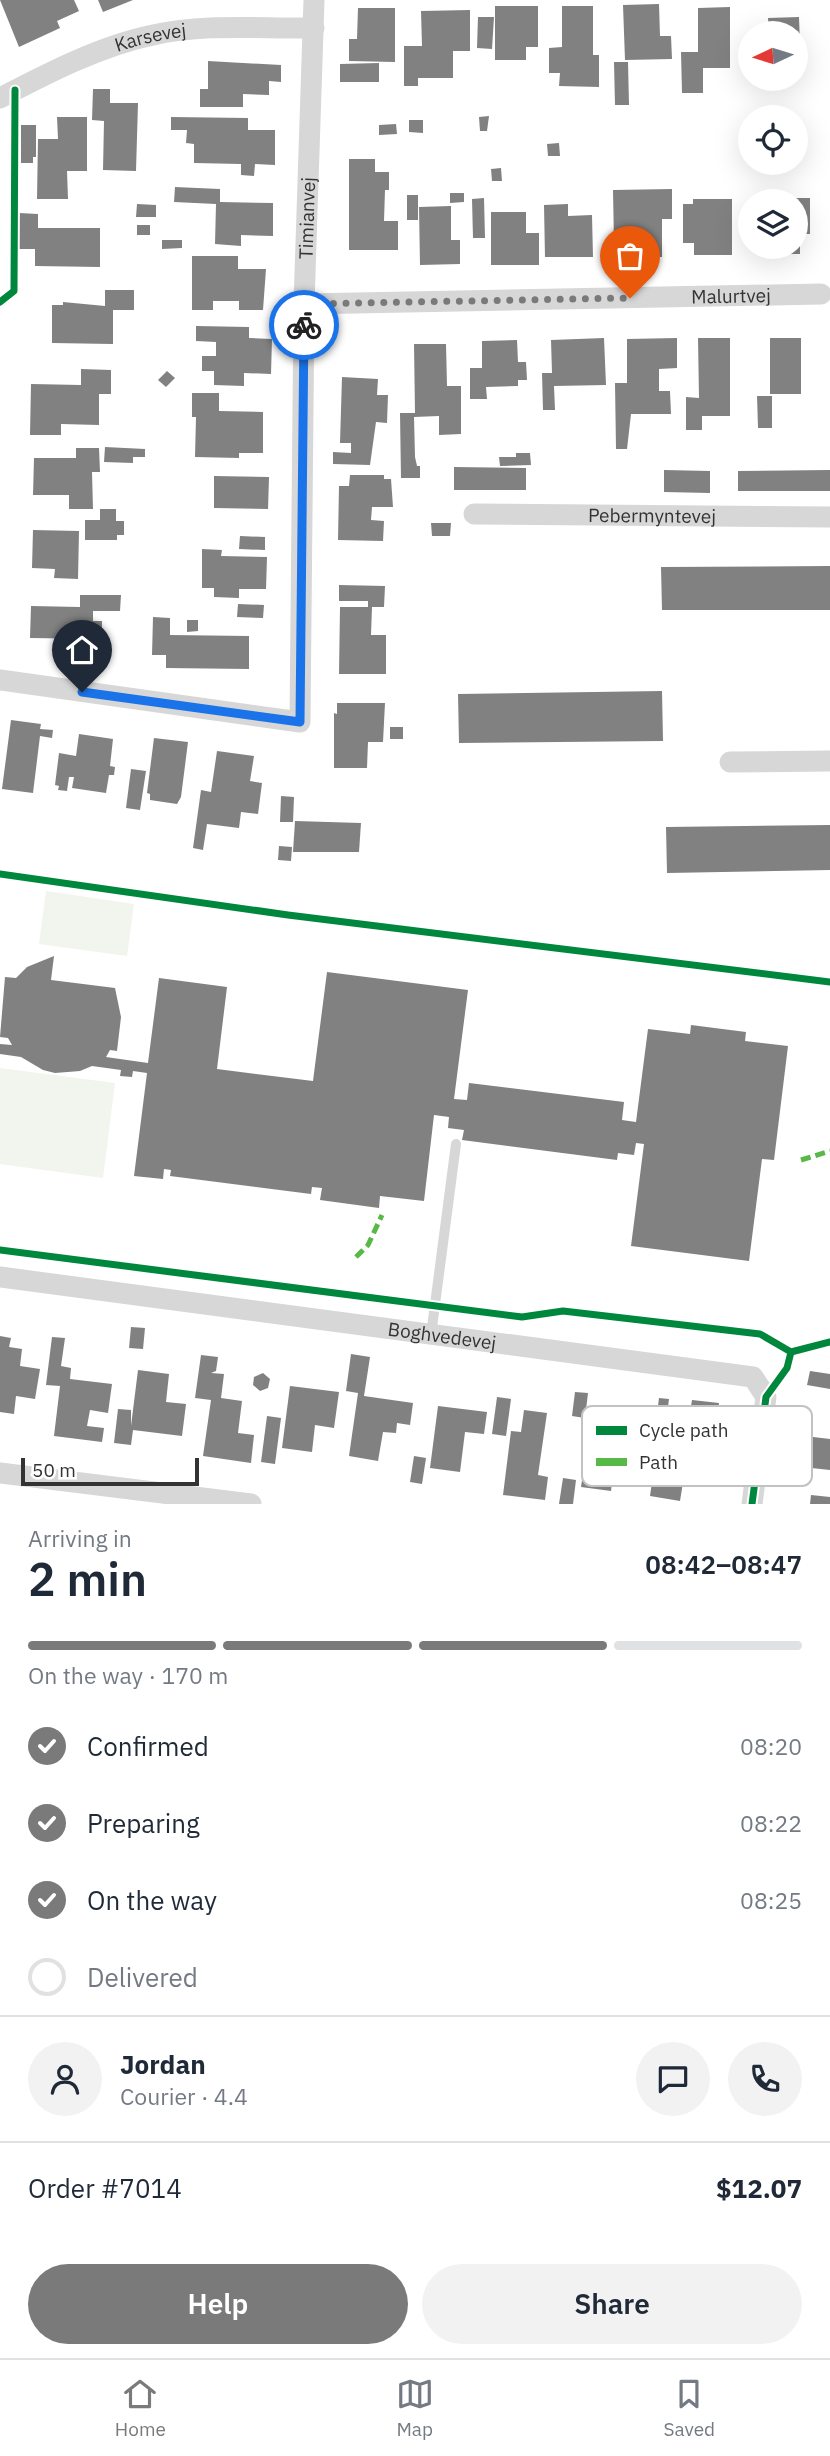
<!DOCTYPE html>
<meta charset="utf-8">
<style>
body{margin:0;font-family:"IBM Plex Sans",sans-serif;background:#f2f2f3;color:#1f2937;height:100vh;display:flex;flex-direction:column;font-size:26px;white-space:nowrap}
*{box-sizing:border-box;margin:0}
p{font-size:23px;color:#747a83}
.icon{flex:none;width:38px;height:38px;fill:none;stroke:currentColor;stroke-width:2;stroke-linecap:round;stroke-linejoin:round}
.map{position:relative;height:1504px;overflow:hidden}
.drawer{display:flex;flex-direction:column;background:#fff;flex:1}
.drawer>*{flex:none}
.needle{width:46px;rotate:266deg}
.buttons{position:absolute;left:738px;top:21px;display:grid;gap:14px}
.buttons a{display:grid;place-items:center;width:70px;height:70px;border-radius:50%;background:#fff;box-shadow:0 7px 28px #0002;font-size:35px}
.scale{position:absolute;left:21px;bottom:18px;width:178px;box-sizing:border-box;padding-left:7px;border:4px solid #333;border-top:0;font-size:19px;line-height:24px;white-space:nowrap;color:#333;-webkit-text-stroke:5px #fff;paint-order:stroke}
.pin{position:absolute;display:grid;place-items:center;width:60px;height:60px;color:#fff;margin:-72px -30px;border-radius:50% 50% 50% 0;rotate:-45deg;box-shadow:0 0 7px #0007}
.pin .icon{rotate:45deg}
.courier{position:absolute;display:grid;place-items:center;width:70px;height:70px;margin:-35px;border:5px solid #1a73e8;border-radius:50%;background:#fff;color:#222;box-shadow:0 2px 9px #0007}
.headline em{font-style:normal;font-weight:600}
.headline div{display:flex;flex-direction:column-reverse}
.headline{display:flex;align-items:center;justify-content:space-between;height:119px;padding:0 28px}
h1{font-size:46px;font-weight:600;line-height:52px}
.bar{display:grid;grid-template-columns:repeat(4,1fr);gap:10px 7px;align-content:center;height:84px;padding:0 28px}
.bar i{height:9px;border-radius:5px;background:#e0e1e3}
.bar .on{background:#7a7a7a}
.bar p{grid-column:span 4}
.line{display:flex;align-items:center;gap:18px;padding:0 28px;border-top:2px solid #e0e1e3}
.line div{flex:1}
.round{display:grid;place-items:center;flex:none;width:74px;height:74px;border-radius:37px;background:#f2f2f3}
ol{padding:0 28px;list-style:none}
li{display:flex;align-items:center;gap:21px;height:77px}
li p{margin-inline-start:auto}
li .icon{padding:7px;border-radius:50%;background:#7a7a7a;color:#fff;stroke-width:4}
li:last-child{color:#747a83}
li i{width:38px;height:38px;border:4px solid #e0e1e3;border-radius:50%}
.action{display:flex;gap:14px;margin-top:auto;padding:14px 28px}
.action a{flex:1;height:80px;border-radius:42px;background:#7a7a7a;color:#fff;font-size:28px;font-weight:600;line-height:80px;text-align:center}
.action a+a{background:#f2f2f3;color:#1f2937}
.tab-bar{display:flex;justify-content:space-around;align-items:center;height:98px;border-top:2px solid #e0e1e3;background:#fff;font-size:19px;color:#747a83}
.tab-bar a{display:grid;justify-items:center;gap:4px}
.tab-bar .on{color:#7a7a7a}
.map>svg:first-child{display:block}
</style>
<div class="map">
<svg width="830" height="1504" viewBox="0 0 830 1504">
<rect width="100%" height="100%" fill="#fff"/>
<g fill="#f1f5ed">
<polygon points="46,891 134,904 127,956 39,944"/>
<polygon points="0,1068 115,1083 103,1178 0,1164"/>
</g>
<g fill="#818181">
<polygon points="0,0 74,0 79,11 57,21 60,28 19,47"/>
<polygon points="98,0 133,0 103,12"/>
<polygon points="659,4 660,36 671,36 672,59 625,60 623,5"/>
<polygon points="495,6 538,6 538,47 526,47 526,60 495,60"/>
<polygon points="562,6 593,6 593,55 599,55 599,87 559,86 560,73 549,73 549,48 562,47"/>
<polygon points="730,7 730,68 703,68 703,93 682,93 681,52 698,52 698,8"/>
<polygon points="358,8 395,8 395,62 349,61 349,39 357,39"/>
<polygon points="470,10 470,51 453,51 453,78 418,78 418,86 404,86 404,46 422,46 421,11"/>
<polygon points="478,17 494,17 492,49 477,48"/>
<polygon points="799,17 801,72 796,72 796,33 769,33 768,18"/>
<polygon points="208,61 281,65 281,82 269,81 269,95 243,94 243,107 200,107 200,89 208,89"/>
<polygon points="614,62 628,62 629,105 615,105"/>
<polygon points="379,63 379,82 340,82 340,64"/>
<polygon points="93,89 110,89 110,103 138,103 136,171 103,170 104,121 92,120"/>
<polygon points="489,116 487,131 480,131 479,117"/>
<polygon points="57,117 87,117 87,171 67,171 68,199 37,199 38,139 58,139"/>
<polygon points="171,117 248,118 248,130 275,130 275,165 255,164 254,176 241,175 241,164 194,163 194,144 186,143 187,130 171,130"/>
<polygon points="409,120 423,120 423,133 409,132"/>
<polygon points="396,124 397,134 379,135 379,125"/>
<polygon points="21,125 36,125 36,157 33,157 33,163 21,163"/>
<polygon points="559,143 560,156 548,156 547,144"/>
<polygon points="349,159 375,159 375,172 389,172 389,190 385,190 384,221 398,221 398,250 349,250"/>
<polygon points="501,168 502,181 492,181 491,169"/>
<polygon points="175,187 220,189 220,202 273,203 273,236 241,235 241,246 215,244 216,204 174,202"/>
<polygon points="672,189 672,219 662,219 662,257 625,257 625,244 614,244 613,190"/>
<polygon points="450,193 464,193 464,202 450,203"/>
<rect x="407" y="195" width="11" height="25"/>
<polygon points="484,198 485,238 473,238 472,199"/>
<polygon points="778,198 810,198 810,234 800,234 800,254 763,254 763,247 796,247 796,201 778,201"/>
<polygon points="693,199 732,199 732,255 694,255 694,243 683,243 683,204 693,204"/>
<polygon points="137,204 156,205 156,217 136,217"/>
<polygon points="568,204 568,216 592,215 593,257 545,257 544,205"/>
<polygon points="451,206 451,240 460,240 460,264 420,265 419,207"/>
<polygon points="491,212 526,212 526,233 539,233 539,265 491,265"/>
<polygon points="19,213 38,214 38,228 100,228 100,267 35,266 35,249 18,249"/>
<rect x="137" y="225" width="13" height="10"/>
<polygon points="162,240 182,240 182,248 162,249"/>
<polygon points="192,256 238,256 238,269 266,269 263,310 239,310 239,301 213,301 213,310 192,310"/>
<polygon points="105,290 134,290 134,310 113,310 113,344 52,343 52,305 63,305 63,302 105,306"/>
<polygon points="196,326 249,327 249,338 272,339 271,374 244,373 244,386 214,385 214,371 202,371 202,356 216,356 216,342 196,341"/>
<polygon points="604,338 606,385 554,386 555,410 543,410 542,373 552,373 551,340"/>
<polygon points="677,338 677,368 659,369 659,391 670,391 671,414 631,414 627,449 616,449 615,383 627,383 627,339"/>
<polygon points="698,338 730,338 730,416 702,416 702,430 686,430 686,397 699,398"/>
<rect x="770" y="338" width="31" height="56"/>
<polygon points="517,340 518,362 526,362 527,380 518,380 518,386 486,387 487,399 470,399 470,368 482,368 482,341"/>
<polygon points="414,344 446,344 447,386 461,386 461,434 439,435 439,416 414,417 415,457 417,466 420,466 420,478 401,478 400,413 415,413"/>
<polygon points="81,369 111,370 111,394 99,394 99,425 61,424 61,435 30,435 31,384 81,385"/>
<polygon points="167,371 175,378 166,387 158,380"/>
<polygon points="342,377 378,379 377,395 388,395 387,423 376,422 370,465 333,464 333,452 351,453 351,443 340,443"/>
<polygon points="192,393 219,393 219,411 263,412 263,453 239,453 239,458 195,457 196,417 192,417"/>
<polygon points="757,396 772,396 772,428 758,428"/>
<polygon points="105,447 145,449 145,457 133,457 133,463 104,462"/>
<polygon points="76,448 99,448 100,472 92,472 93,509 69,509 69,495 33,495 34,458 76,458"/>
<polygon points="516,453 530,453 531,465 500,466 499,457 516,457"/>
<polygon points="454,467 526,468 526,490 454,490"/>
<polygon points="664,470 710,471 710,493 664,492"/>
<polygon points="830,470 830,491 738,491 738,471"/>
<polygon points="350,475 384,475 384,479 391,479 393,507 372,507 371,520 384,521 383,541 338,540 339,486 349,486"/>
<polygon points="214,476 269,477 268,509 214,508"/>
<polygon points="100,509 116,509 116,521 124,521 124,535 117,535 117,540 85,540 85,520 100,520"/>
<polygon points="431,523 451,523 450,536 432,536"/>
<polygon points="33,530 79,531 78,579 54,578 55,569 32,568"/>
<polygon points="240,536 265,537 265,550 239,549"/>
<polygon points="202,549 222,550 221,556 267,557 266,589 239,589 239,598 214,597 214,588 202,588"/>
<polygon points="830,566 830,610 662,610 661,567"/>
<polygon points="339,585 385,586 384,607 372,607 371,635 386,635 386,674 339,674 340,607 368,607 368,601 339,601"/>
<polygon points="80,595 121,595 120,611 93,611 93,621 102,621 102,639 30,638 31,606 80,607"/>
<polygon points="238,604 264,605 263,618 237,617"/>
<polygon points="153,617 170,618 170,635 249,636 249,669 166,668 166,655 152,655"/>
<polygon points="187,620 198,620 198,631 187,632"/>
<polygon points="662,691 663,741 459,743 458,694"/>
<polygon points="337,703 385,703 383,742 368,742 367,768 334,768 334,713 337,714"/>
<polygon points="11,720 41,724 40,729 53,730 52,738 40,736 33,793 2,789"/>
<rect x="390" y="727" width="13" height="12"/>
<polygon points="79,734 113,739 110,766 115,767 114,775 109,775 106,793 72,788 74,777 69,777 67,791 58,790 59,786 55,785 59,753 76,756"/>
<polygon points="154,738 188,742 181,797 177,804 150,800 150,794 147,793"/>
<polygon points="217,751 254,756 250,781 262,783 258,814 241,812 239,828 207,824 203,850 193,848 201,790 211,792"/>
<polygon points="131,769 146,771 140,810 126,808"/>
<polygon points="281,796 294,797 293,822 280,822"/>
<polygon points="295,821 361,823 359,852 293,852"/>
<polygon points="830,825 830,870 667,873 666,827"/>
<polygon points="279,846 292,847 291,861 278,860"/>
<polygon points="54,956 51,980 115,988 121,1017 117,1051 110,1050 106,1057 148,1063 159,978 227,987 217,1069 313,1081 327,972 468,990 454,1099 467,1100 469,1083 624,1102 622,1120 636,1122 648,1029 690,1034 691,1025 746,1032 745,1041 788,1046 774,1160 762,1159 749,1261 631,1246 644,1144 636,1143 634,1155 618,1153 617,1160 462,1140 464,1130 448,1128 449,1117 434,1115 424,1201 380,1196 379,1208 320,1200 322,1188 312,1187 311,1194 170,1176 171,1170 164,1169 163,1179 134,1176 147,1073 133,1071 132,1077 120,1076 121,1070 92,1066 80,1071 55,1073 43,1070 21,1057 0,1054 0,1044 12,1045 8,1038 0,1037 5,977 16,978 27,967"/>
<polygon points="131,1327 145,1328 143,1349 129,1348"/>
<polygon points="0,1336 11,1338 9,1347 22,1349 20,1366 40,1369 35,1399 16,1396 14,1414 0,1412"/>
<polygon points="52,1337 65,1338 61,1366 71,1368 70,1379 112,1384 108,1413 90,1410 87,1426 104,1428 102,1442 54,1436 60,1386 46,1385"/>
<polygon points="351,1354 370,1357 364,1396 413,1403 410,1425 397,1423 396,1433 383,1432 378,1461 349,1456 358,1393 346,1391"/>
<polygon points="201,1355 218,1357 216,1371 211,1373 224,1374 221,1398 242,1401 238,1433 254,1435 251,1463 203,1456 211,1400 195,1398"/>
<polygon points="138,1370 169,1374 166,1402 186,1404 182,1436 133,1430 131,1445 114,1443 118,1409 131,1410 131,1426"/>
<polygon points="810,1371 830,1374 830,1389 807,1385"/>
<polygon points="263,1373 270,1379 268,1388 260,1391 253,1385 254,1377"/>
<polygon points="290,1386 339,1392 334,1428 315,1425 312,1452 282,1448"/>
<polygon points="575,1392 588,1393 585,1418 572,1416"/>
<polygon points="497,1397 511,1399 506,1436 492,1434"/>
<polygon points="659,1398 669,1399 667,1415 657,1414"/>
<polygon points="692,1400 719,1403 716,1429 688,1425"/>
<polygon points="438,1406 487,1412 484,1434 465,1432 460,1472 430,1468"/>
<polygon points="524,1410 547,1413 538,1475 548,1477 545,1500 503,1495 511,1431 521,1432"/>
<polygon points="267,1416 281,1418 275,1464 261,1462"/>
<polygon points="590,1425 639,1432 634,1468 614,1465 611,1491 581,1487"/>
<polygon points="659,1432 715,1440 710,1474 685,1470 680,1501 650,1496"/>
<polygon points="805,1436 830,1439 830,1470 802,1467"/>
<polygon points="414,1456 426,1458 422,1484 410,1482"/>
<polygon points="563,1478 576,1480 573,1504 559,1504"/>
<polygon points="811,1495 830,1497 830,1504 810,1504"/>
</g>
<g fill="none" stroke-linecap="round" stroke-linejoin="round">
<polyline stroke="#d7d7d7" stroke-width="10" points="431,1335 456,1144"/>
<g stroke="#d7d7d7" stroke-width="21">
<path id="s1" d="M0,98c48,-25 100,-52 153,-63 52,-12 108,-6 161,-7"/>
<path id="s2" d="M304,304l517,-10"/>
<path id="s3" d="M474,514l356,3"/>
<path id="s4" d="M0,680l300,42 4,-418 10,-304"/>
<polyline points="730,762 830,761"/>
<path id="s5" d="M0,1277l753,100 13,20 -14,107"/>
<polyline points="0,1473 251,1504"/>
</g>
<g stroke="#58b947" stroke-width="5" stroke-dasharray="10 5" stroke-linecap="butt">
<polyline points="801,1160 830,1151"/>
<polyline points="356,1257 368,1245 382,1215"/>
</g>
<defs>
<g id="cycleway">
<polyline points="0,302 14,291 15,90"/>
<polyline points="0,874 288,915 830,982"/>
<polyline points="0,1250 522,1317 563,1311 760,1334 791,1352 830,1342"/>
<polyline points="752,1504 766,1397 787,1368 791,1352"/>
</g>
</defs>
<use href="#cycleway" stroke="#fff" stroke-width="11"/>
<use href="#cycleway" stroke="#00873e" stroke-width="7"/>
</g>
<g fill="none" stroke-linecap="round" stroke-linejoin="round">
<polyline stroke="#7a7a7a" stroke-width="7" stroke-dasharray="0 12.6" points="304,325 304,304 630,298"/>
<polyline stroke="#1a73e8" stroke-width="9" points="82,692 300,722 304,325"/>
</g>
<g text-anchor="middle" stroke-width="7" stroke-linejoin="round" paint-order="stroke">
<g font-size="19" fill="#333" stroke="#fff">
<text dy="7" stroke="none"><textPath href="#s1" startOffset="163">Karsevej</textPath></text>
<text dy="7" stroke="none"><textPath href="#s4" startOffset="807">Timianvej</textPath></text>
<text dy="7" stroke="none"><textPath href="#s2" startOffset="427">Malurtvej</textPath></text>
<text dy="7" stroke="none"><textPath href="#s3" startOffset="178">Pebermyntevej</textPath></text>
<text dy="7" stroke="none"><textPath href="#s5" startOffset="446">Boghvedevej</textPath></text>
</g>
</g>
<rect x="582" y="1406" width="230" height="80" rx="10" fill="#fff" stroke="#c2c2c2" stroke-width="2"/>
<rect x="596" y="1426" width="31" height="9" fill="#00873e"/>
<rect x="596" y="1458" width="31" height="8" fill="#58b947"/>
<g font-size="19" fill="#333">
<text x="639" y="1437">Cycle path</text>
<text x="639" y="1469">Path</text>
</g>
</svg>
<div class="buttons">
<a><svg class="needle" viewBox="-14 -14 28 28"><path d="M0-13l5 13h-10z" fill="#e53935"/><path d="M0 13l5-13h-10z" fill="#747a83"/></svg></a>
<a><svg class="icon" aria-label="locate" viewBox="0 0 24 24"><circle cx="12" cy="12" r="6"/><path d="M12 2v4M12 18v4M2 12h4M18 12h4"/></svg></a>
<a><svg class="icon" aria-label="layers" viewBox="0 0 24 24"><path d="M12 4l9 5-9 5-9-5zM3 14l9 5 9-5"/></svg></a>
</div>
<div class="scale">50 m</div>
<div class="pin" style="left:630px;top:298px;background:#ea580c"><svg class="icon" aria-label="bag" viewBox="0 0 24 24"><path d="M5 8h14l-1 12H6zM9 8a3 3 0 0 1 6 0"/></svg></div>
<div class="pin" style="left:82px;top:692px;background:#1f2937"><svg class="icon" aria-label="home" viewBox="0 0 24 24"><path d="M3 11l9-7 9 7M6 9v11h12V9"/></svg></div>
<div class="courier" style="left:304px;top:325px"><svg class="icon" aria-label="bike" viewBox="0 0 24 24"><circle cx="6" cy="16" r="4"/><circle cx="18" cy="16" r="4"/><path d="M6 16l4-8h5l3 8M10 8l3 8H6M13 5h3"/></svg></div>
</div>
<section class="drawer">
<div class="headline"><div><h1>2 min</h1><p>Arriving in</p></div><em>08:42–08:47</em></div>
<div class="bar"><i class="on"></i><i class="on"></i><i class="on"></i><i></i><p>On the way · 170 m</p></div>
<ol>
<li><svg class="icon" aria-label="check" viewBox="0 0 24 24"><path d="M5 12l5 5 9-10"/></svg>Confirmed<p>08:20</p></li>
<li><svg class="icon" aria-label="check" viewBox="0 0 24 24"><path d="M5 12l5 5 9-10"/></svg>Preparing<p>08:22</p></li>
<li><svg class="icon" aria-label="check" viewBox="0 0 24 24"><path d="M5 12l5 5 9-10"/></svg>On the way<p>08:25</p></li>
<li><i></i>Delivered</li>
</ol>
<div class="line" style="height:126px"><a class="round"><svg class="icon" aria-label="person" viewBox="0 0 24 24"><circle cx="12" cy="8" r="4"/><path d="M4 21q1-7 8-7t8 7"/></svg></a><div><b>Jordan</b><p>Courier · 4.4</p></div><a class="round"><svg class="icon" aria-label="chat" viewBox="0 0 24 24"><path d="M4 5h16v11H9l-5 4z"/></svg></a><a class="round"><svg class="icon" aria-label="phone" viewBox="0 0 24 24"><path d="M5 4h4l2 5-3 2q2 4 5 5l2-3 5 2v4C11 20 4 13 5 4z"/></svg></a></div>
<div class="line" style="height:91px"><div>Order #7014</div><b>$12.07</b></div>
<div class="action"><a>Help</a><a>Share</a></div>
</section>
<nav class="tab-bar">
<a class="on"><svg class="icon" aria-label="home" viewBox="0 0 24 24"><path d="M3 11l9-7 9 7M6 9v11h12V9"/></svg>Home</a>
<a><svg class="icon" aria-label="map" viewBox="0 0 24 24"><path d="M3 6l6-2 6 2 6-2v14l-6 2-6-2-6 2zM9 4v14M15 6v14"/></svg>Map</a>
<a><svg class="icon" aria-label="saved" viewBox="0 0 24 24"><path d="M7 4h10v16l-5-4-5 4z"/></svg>Saved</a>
</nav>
